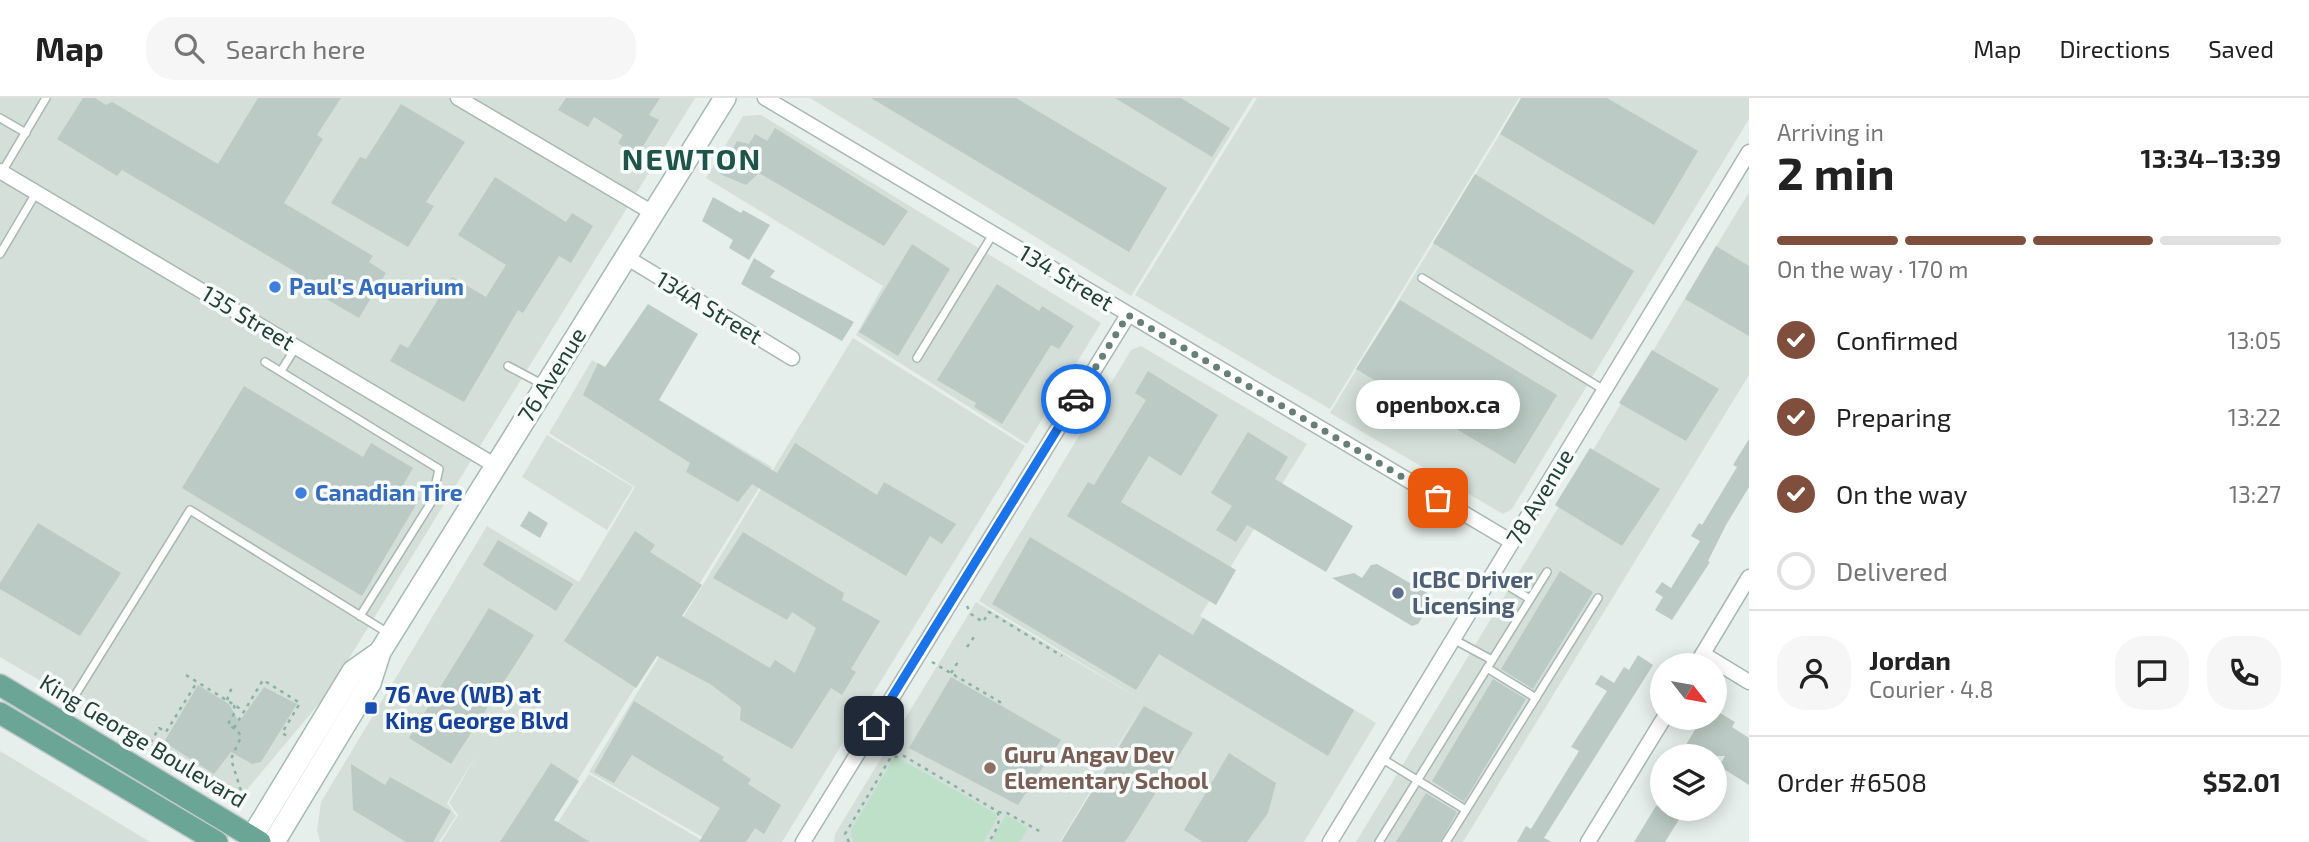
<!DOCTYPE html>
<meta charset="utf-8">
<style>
body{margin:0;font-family:"Exo 2",sans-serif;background:#f6f6f6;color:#222;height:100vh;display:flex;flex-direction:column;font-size:26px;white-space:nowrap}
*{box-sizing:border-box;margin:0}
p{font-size:23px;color:#767676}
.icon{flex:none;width:38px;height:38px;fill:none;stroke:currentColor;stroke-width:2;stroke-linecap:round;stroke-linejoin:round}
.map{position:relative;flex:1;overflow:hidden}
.panel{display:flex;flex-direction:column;background:#fff;width:560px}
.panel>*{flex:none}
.needle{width:46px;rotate:121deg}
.tools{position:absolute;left:1650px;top:555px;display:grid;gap:14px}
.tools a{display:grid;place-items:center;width:77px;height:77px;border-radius:50%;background:#fff;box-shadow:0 4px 18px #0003;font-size:35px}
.pin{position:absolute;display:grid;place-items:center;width:60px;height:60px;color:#fff;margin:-30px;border-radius:14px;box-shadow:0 4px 10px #0006}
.courier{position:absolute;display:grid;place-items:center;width:70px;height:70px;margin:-35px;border:5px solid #1a73e8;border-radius:50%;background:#fff;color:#222;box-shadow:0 2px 9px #0007}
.bubble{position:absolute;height:49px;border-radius:24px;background:#fff;box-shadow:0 4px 18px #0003;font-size:23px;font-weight:700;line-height:49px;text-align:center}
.head em{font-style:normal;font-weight:700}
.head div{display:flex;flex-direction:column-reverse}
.head{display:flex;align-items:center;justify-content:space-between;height:119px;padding:0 28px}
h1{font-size:46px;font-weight:700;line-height:52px}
.bar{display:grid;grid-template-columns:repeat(4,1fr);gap:10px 7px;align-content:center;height:84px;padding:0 28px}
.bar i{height:9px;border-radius:5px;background:#e0e0e0}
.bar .on{background:#804e3d}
.bar p{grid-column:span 4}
.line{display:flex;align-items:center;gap:18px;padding:0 28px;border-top:2px solid #e0e0e0}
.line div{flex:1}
.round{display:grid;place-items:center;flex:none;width:74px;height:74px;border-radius:28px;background:#f6f6f6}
ol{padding:0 28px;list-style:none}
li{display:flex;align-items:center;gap:21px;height:77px}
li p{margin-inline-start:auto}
li .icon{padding:7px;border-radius:50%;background:#804e3d;color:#fff;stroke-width:4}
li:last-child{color:#767676}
li i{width:38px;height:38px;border:4px solid #e0e0e0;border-radius:50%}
header{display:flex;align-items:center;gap:42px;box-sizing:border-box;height:98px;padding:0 35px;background:#fff;border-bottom:2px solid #e0e0e0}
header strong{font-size:33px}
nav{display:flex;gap:38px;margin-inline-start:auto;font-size:24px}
.search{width:490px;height:63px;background:#f6f6f6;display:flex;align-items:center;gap:18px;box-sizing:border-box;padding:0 24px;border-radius:28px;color:#767676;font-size:26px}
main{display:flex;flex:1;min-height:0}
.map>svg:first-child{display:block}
</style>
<header>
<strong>Map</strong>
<div class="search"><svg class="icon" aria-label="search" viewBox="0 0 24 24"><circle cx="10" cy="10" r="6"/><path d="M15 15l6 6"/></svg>Search here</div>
<nav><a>Map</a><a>Directions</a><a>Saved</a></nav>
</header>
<main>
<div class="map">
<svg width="1749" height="744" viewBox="0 0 1749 744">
<rect width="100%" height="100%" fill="#e6efeb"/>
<g fill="#d4dfda">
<polygon points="0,0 695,0 327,596 245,694 209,682 0,559"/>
<polygon points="810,0 1253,0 1131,198"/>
<polygon points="1257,0 1519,0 1330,311 1135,197"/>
<polygon points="1522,0 1749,0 1749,21 1512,411 1503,416 1330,315"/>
<polygon points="761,17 1101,225 1027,346 856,237 883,188 706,80 743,18"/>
<polygon points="1749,94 1749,277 1463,744 1356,744"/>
<polygon points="853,240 1025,348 782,744 711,744 589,674"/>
<polygon points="1141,248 1307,346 1200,518 1376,625 1304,744 1063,744 1143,606 1060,744 834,744 835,736 976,504 1145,604 979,503 1131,252"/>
<polygon points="592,262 772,369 539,744 441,744 458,717 449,705 477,656 447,705 456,718 439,744 320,744 317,732 321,704 487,428 579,484 635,389 549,335"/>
<polygon points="547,337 633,389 607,432 522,379"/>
<polygon points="0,653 150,744 0,744"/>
<polygon points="589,676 705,744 545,744"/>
</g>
<g fill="#bfe0c8">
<polygon points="897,659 995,715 997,720 984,744 853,744 851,732 892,663"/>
<polygon points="1006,717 1028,730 1020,744 990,744"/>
</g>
<g fill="#bbcac4">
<polygon points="83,0 95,0 106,7 112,4 218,66 258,0 341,0 317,37 323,41 284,105 373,158 369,164 386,175 359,220 295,183 299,176 122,72 117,78 57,41"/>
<polygon points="566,0 660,0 649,17 659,22 637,58 618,45 623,37 594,19 588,29 558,12"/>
<polygon points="871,0 1016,0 1167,90 1129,154"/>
<polygon points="1115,0 1181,0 1230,30 1212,59"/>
<polygon points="1521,0 1607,0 1698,53 1654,127 1500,36"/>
<polygon points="401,6 465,44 426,104 434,108 408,149 331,105 360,59 366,61"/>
<polygon points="775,30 908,113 884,148 759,75 746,87 720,76 737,43 749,46 755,36 767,43"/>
<polygon points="1475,76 1634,173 1592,242 1433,145"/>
<polygon points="495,79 566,124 572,115 593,128 571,165 559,158 523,215 518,212 464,304 390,263 400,246 408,250 452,179 486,199 506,167 458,137"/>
<polygon points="713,99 741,115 743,112 770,127 749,162 729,150 733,142 702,123"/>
<polygon points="912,146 950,171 898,258 859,234"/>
<polygon points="1716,148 1749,168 1749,238 1685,201"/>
<polygon points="754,160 775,173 770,179 854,224 842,243 741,186"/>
<polygon points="997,186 1039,213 1042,208 1074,228 1059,251 1051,247 1002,326 974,309 976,305 937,282"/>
<polygon points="1400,202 1557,297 1515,366 1356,271"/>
<polygon points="648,206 698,236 659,302 777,375 795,345 877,397 884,384 956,426 942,446 930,438 906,478 752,386 738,404 686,374 690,365 583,297 598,265 605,269"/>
<polygon points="1652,252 1719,291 1686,343 1619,305"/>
<polygon points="1148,273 1218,317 1181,378 1149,358 1121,404 1236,472 1216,507 1067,418 1088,384 1094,387 1146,302 1135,295"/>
<polygon points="244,288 363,359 371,345 413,370 402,389 420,400 362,498 182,390"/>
<polygon points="1248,334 1288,359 1275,381 1353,428 1326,474 1247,427 1236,444 1216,432 1232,408 1211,395"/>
<polygon points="1749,341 1749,389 1726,427 1708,463 1710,464 1672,522 1655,512 1663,499 1655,494 1662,484 1671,490 1700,443 1691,438 1699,425 1702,427 1737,369 1733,367"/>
<polygon points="1590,350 1660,391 1622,448 1555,407"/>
<polygon points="529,413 548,425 540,440 520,428"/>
<polygon points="38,425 121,475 80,538 0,491 0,485"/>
<polygon points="635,433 655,447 650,454 702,487 682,518 770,570 775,562 795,575 816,530 792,514 787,522 713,480 743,434 844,495 842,502 880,523 851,571 856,574 842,597 831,590 792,651 740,622 741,609 710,586 657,558 636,590 564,543"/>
<polygon points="1030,439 1193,537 1203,520 1354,612 1328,658 1159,556 1136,592 992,506"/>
<polygon points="498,442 573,486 556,513 483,467"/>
<polygon points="1377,466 1429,496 1432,503 1418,526 1412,528 1332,480 1354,475 1362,480 1371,467"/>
<polygon points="1560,473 1593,494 1533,591 1501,571"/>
<polygon points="489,510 534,537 451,666 409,640"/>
<polygon points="1638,557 1653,567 1544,740 1552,744 1517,744 1526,728 1531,731 1579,653 1571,649 1607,593 1595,586 1601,577 1614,585 1624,569 1629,572"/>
<polygon points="951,579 1061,642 1018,707 909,650"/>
<polygon points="1493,581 1526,601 1464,704 1432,683"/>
<polygon points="198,587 229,606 239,624 264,589 297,606 261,664 252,666 231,654 214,676 164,644"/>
<polygon points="634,603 724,659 722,662 751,681 748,686 781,707 764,736 755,730 746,744 699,744 720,710 632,657 614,685 594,674"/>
<polygon points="1144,608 1193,635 1125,744 1061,744"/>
<polygon points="1720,615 1735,624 1732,629 1749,640 1749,687 1719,668 1725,658 1698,658 1684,650 1702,620 1717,620"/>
<polygon points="1229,655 1276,685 1268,715 1247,744 1203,744 1184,732"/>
<polygon points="551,665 579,683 554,722 590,744 500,744"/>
<polygon points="351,666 385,687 390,679 451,713 433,744 406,744 353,712"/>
<polygon points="1426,695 1457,714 1440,744 1396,744"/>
<polygon points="1656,708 1686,710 1665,744 1634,744"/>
</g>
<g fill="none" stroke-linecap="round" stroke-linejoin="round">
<defs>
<g id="service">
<polyline points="0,20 26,35"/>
<polyline points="2,74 46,0"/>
<polyline points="0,156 36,95"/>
<polyline points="1422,180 1604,292"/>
<polyline points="917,260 993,136"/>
<polyline points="265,264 439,371 432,403 360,518"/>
<polyline points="508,268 542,286"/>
<polyline points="281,273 296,249"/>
<polyline points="1492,478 1530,501"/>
<polyline points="1453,541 1492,562"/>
<polyline points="1487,570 1536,600"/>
<polyline points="61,620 190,412 388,535"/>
<polyline points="1381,660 1466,712"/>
<polyline points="1379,744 1547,474"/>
<polyline points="1446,744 1598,500"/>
</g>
<g id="minor">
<polyline points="458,0 653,115"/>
<polyline points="765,0 1512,444"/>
<polyline points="0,73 496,368"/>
<polyline points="626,159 792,260"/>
<polyline points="1703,556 1749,584"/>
<polyline points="1696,567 1749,479"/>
<polyline points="803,744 1128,217"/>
<polyline points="1330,744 1749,54"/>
<polyline points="1588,744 1664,620"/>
</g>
<g id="secondary">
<polyline points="249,744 353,573 380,554"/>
<polyline points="274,744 370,585 380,554 725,0"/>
</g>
<g id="primary">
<polyline points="0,587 260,744"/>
<polyline points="0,615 217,744"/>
</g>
</defs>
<use href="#service" stroke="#a8b8b2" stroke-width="10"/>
<use href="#minor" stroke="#a8b8b2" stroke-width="17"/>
<use href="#secondary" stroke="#a4bbb3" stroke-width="24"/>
<use href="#primary" stroke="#c2cac8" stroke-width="24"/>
<g stroke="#86b3a5" stroke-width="2.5" stroke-dasharray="3.5 5" stroke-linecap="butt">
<polyline points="967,508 971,516 983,524 989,514 1062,558"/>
<polyline points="967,549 974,539"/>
<polyline points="932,564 1005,607"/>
<polyline points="951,575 958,564"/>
<polyline points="186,577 244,613"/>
<polyline points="227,602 232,589"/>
<polyline points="234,607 235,614 228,626 238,633 241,639 231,661 242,696"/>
<polyline points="234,630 263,582 300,605 282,635 287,638"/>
<polyline points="146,652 159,630 166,634 197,584"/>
<polyline points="998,714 1007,715 1041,734"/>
<path d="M849,744l-4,-8 46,-77 13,-1 93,55c5,12 -2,20 -8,31"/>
</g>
<use href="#service" stroke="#fff" stroke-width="7"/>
<use href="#minor" stroke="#fff" stroke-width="14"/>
<use href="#secondary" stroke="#fff" stroke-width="21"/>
<use href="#primary" stroke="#6aa596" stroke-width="21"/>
</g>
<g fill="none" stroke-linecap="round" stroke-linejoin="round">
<polyline stroke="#687f78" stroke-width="7" stroke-dasharray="0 12.6" points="1076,301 1128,217 1438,400"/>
<polyline stroke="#1a73e8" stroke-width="9" points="874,628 1076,301"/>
</g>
<g fill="#3f7fe0" stroke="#f7fbf9" stroke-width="2.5">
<circle cx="275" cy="189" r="7"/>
<circle cx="301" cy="395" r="7"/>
</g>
<circle fill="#5c6f8a" stroke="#f7fbf9" stroke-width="2.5" cx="1398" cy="495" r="7"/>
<rect fill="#1a4fb4" stroke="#f7fbf9" stroke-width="2.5" x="364" y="603" width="14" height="14" rx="3.5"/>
<circle fill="#8d6e63" stroke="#f7fbf9" stroke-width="2.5" cx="990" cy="670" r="7"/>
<g text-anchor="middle" stroke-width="7" stroke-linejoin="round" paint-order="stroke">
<g font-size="23" fill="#24423a" stroke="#f7fbf9">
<text transform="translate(1066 180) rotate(31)" y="8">134 Street</text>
<text transform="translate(709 210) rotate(31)" y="8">134A Street</text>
<text transform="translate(248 220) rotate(31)" y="8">135 Street</text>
<text transform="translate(552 277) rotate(-58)" y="8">76 Avenue</text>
<text transform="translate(1540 399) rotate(-59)" y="8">78 Avenue</text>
<text transform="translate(143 643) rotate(31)" y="8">King George Boulevard</text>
</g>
<g font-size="23" font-weight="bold" fill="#366cbe" stroke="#f7fbf9" text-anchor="start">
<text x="289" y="197">Paul's Aquarium</text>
<text x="315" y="403">Canadian Tire</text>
</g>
<g font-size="23" font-weight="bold" fill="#4e5e75" stroke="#f7fbf9" text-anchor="start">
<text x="1412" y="490">ICBC Driver<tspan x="1412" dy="26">Licensing</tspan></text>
</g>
<g font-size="23" font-weight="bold" fill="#164399" stroke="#f7fbf9" text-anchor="start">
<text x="385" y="605">76 Ave (WB) at<tspan x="385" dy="26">King George Blvd</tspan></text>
</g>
<g font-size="23" font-weight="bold" fill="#785e54" stroke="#f7fbf9" text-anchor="start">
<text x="1004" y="665">Guru Angav Dev<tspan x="1004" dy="26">Elementary School</tspan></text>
</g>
<g font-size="30" font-weight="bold" letter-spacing="2" fill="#1f5548" stroke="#f7fbf9">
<text x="692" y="72">NEWTON</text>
</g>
</g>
</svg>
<div class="tools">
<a><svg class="needle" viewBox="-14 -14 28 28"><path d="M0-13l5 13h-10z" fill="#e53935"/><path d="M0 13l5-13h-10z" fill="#767676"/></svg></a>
<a><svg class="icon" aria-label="layers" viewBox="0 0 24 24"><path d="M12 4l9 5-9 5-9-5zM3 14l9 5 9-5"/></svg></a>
</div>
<div class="pin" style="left:1438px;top:400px;background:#ea580c"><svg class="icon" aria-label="bag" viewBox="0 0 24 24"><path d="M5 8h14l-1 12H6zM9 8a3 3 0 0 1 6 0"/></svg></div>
<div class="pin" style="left:874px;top:628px;background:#1f2937"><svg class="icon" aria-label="home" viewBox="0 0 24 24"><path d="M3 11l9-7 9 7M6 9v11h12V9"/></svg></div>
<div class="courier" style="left:1076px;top:301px"><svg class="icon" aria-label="car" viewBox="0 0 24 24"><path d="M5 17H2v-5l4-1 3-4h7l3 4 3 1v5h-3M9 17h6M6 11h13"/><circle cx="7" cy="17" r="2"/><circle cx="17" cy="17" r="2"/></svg></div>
<div class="bubble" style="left:1356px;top:282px;width:164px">openbox.ca</div>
</div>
<section class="panel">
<div class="head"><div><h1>2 min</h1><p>Arriving in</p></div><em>13:34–13:39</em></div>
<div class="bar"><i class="on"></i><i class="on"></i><i class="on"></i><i></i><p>On the way · 170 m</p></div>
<ol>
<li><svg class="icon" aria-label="check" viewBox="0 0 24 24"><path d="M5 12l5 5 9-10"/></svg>Confirmed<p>13:05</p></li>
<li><svg class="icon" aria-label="check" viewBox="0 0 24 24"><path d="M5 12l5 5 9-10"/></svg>Preparing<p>13:22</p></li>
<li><svg class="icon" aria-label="check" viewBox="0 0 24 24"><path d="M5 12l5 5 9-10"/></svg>On the way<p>13:27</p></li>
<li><i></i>Delivered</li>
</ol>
<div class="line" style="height:126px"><a class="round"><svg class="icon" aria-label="person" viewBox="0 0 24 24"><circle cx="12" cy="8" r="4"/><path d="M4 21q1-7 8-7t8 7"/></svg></a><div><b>Jordan</b><p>Courier · 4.8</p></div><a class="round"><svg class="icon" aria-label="chat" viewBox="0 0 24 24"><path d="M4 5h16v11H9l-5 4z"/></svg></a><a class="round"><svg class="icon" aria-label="phone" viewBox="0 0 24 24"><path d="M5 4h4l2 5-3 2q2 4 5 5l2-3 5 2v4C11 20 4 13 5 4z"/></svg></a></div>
<div class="line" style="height:91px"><div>Order #6508</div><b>$52.01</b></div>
</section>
</main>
